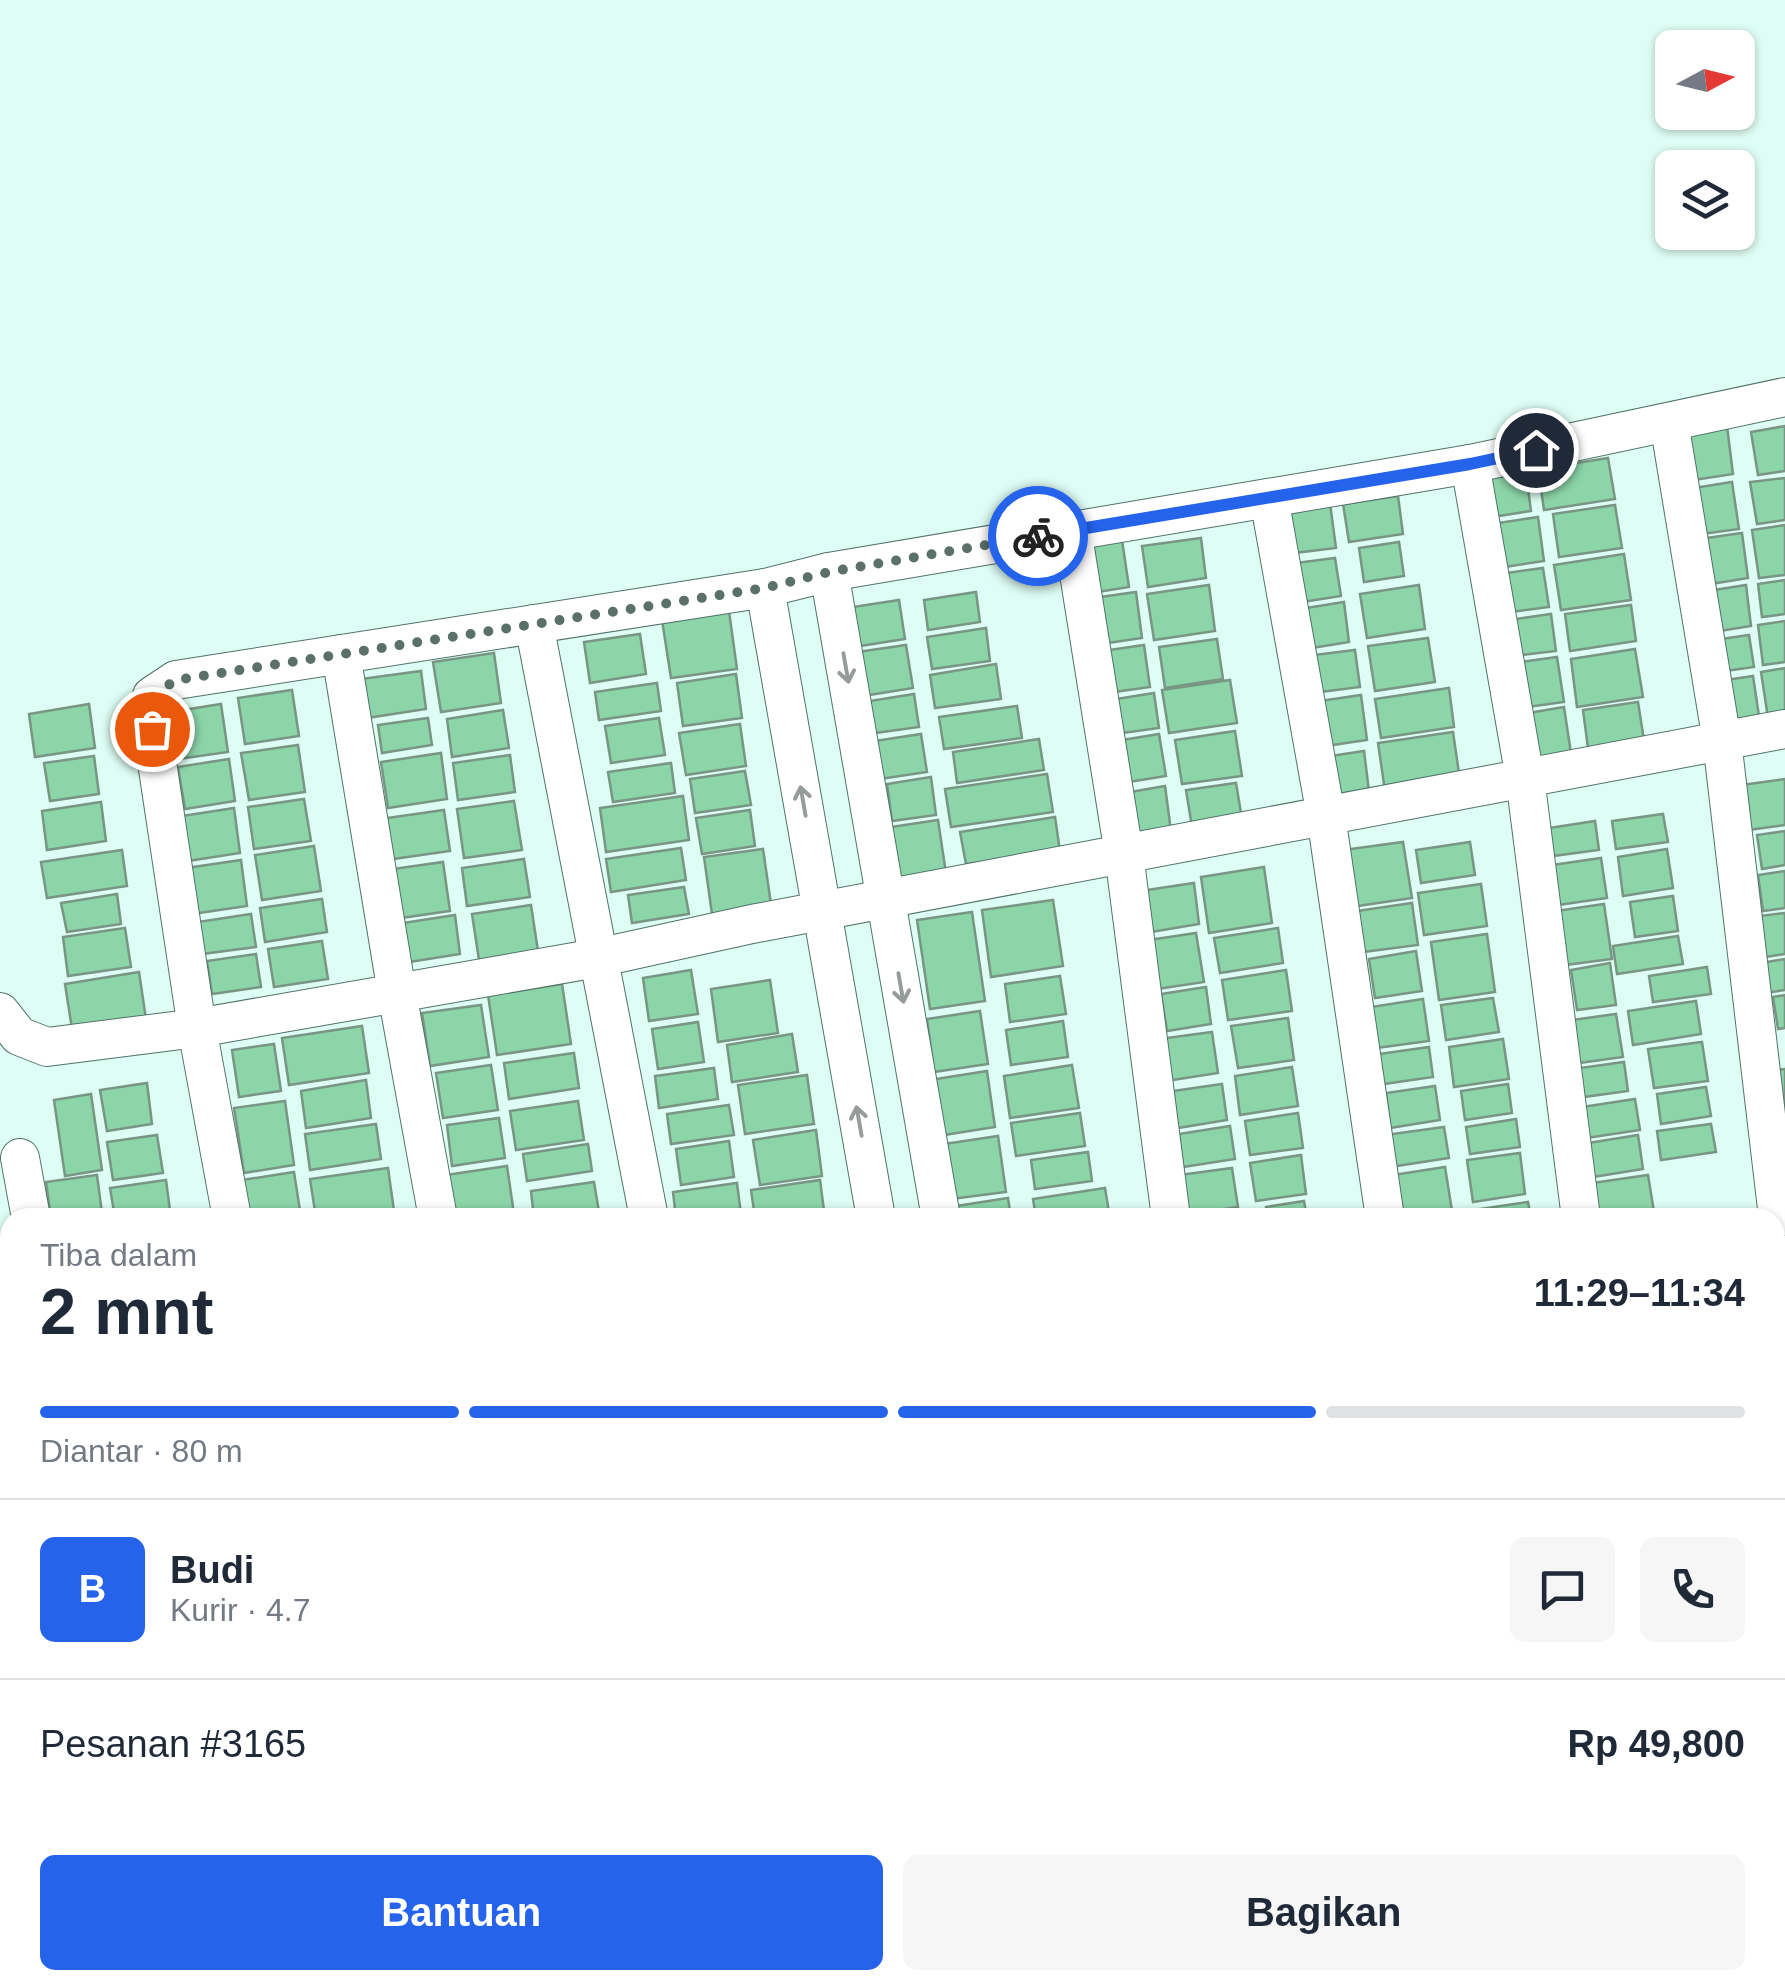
<!DOCTYPE html>
<html lang="id">
<meta charset="utf-8">
<style>
body{margin:0;font-family:Helvetica,sans-serif;background:#f6f6f7;color:#1f2937;height:100vh;display:flex;flex-direction:column;font-size:38px;white-space:nowrap}
*{box-sizing:border-box;margin:0}
p{font-size:32px;color:#747a83}
.icon{flex:none;width:55px;height:55px;fill:none;stroke:currentColor;stroke-width:2;stroke-linecap:round;stroke-linejoin:round}
.map{position:relative;flex:1;overflow:hidden}
.drawer{position:absolute;left:0px;top:1208px;width:1785px;height:782px;display:flex;flex-direction:column;background:#fff;border-radius:30px 30px 0 0;box-shadow:0 2px 8px #0004}
.drawer>*{flex:none}
.needle{width:65px;rotate:83deg}
.fabs{position:absolute;left:1655px;top:30px;display:grid;gap:20px}
.fabs a{display:grid;place-items:center;width:100px;height:100px;border-radius:15px;background:#fff;box-shadow:0 2px 8px #0004;font-size:50px}
.pin{position:absolute;display:grid;place-items:center;width:85px;height:85px;color:#fff;margin:-42px;border:5px solid #fff;border-radius:50%;box-shadow:0 2px 10px #0007}
.courier{position:absolute;display:grid;place-items:center;width:100px;height:100px;margin:-50px;border:8px solid #2563eb;border-radius:50%;background:#fff;color:#222;box-shadow:0 2px 12px #0007}
.overview em{font-style:normal;font-weight:700}
.overview div{display:flex;flex-direction:column-reverse}
.overview{display:flex;align-items:center;justify-content:space-between;height:170px;padding:0 40px}
h1{font-size:65px;font-weight:700;line-height:75px}
.bar{display:grid;grid-template-columns:repeat(4,1fr);gap:15px 10px;align-content:center;height:120px;padding:0 40px}
.bar i{height:12px;border-radius:8px;background:#e0e1e3}
.bar .active{background:#2563eb}
.bar p{grid-column:span 4}
.line{display:flex;align-items:center;gap:25px;padding:0 40px;border-top:2px solid #e0e1e3}
.line div{flex:1}
.round{display:grid;place-items:center;flex:none;width:105px;height:105px;border-radius:15px;background:#f6f6f7}
.action{display:flex;gap:20px;margin-top:auto;padding:20px 40px}
.action a{flex:1;height:115px;border-radius:15px;background:#2563eb;color:#fff;font-size:40px;font-weight:700;line-height:115px;text-align:center}
.action a+a{background:#f6f6f7;color:#1f2937}
.map>svg:first-child{display:block}
</style>
<div class="map">
<svg width="1785" height="1988" viewBox="0 0 1785 1988">
<rect width="100%" height="100%" fill="#defdf4"/>
<g fill="#8cd5a9" stroke="#789683" stroke-width="2.5">
<polygon points="1727,426 1733,474 1681,482 1674,434"/>
<polygon points="1785,426 1785,471 1758,475 1751,432"/>
<polygon points="1608,458 1615,499 1544,510 1538,469"/>
<polygon points="1526,473 1531,511 1486,518 1480,479"/>
<polygon points="1785,478 1785,520 1757,524 1750,482"/>
<polygon points="1732,482 1739,529 1694,535 1687,489"/>
<polygon points="1398,496 1403,534 1349,542 1343,504"/>
<polygon points="1330,503 1336,548 1294,553 1287,509"/>
<polygon points="1615,505 1622,548 1559,557 1553,514"/>
<polygon points="1538,517 1544,561 1498,568 1492,524"/>
<polygon points="1785,525 1785,575 1759,578 1752,530"/>
<polygon points="1742,533 1748,578 1699,586 1692,540"/>
<polygon points="1201,538 1206,578 1148,587 1142,546"/>
<polygon points="1122,540 1129,587 1091,593 1085,546"/>
<polygon points="1399,542 1404,576 1364,582 1359,548"/>
<polygon points="1624,554 1631,600 1561,610 1554,565"/>
<polygon points="1335,558 1341,596 1302,602 1296,563"/>
<polygon points="1543,568 1549,607 1511,612 1506,573"/>
<polygon points="1785,580 1785,614 1762,617 1758,584"/>
<polygon points="1209,585 1215,631 1154,640 1147,594"/>
<polygon points="1419,585 1425,629 1367,638 1360,594"/>
<polygon points="1746,585 1751,626 1707,633 1701,592"/>
<polygon points="976,592 980,622 928,630 924,600"/>
<polygon points="1136,592 1142,638 1094,645 1086,599"/>
<polygon points="899,600 905,639 860,646 853,607"/>
<polygon points="1344,602 1349,642 1312,648 1306,608"/>
<polygon points="1631,605 1636,641 1570,651 1565,614"/>
<polygon points="729,611 737,669 671,678 662,620"/>
<polygon points="1551,614 1556,651 1514,656 1509,620"/>
<polygon points="1785,621 1785,662 1763,665 1758,625"/>
<polygon points="986,628 990,661 932,669 927,637"/>
<polygon points="640,634 646,674 590,683 584,642"/>
<polygon points="1749,635 1754,667 1718,672 1714,640"/>
<polygon points="1428,638 1435,682 1375,691 1368,646"/>
<polygon points="1217,639 1223,679 1165,688 1159,647"/>
<polygon points="906,645 913,688 863,696 857,652"/>
<polygon points="1144,645 1150,687 1107,693 1102,651"/>
<polygon points="1635,649 1643,697 1577,707 1571,659"/>
<polygon points="1355,650 1360,687 1320,692 1314,655"/>
<polygon points="494,653 501,703 441,712 433,662"/>
<polygon points="1557,657 1564,702 1520,708 1513,663"/>
<polygon points="996,664 1001,699 935,708 930,675"/>
<polygon points="1785,668 1785,715 1768,718 1761,672"/>
<polygon points="421,671 426,709 367,718 361,679"/>
<polygon points="736,674 742,718 683,726 677,683"/>
<polygon points="1753,676 1759,716 1726,721 1719,681"/>
<polygon points="1230,680 1237,723 1169,733 1162,690"/>
<polygon points="657,683 661,711 599,720 595,692"/>
<polygon points="1449,688 1454,727 1381,738 1375,699"/>
<polygon points="292,690 299,736 245,744 238,698"/>
<polygon points="1154,693 1159,728 1115,734 1110,700"/>
<polygon points="914,694 919,727 875,733 870,701"/>
<polygon points="1361,695 1367,740 1319,747 1313,702"/>
<polygon points="1638,702 1644,740 1588,748 1583,710"/>
<polygon points="89,704 95,748 35,757 29,714"/>
<polygon points="221,704 228,752 178,759 170,712"/>
<polygon points="1017,706 1022,738 944,749 939,717"/>
<polygon points="1564,707 1572,760 1529,766 1522,714"/>
<polygon points="503,710 509,748 452,757 447,719"/>
<polygon points="428,718 432,745 382,753 378,725"/>
<polygon points="659,718 665,755 611,763 605,726"/>
<polygon points="740,724 746,766 686,775 679,733"/>
<polygon points="1235,731 1242,776 1182,784 1175,740"/>
<polygon points="1453,732 1460,780 1385,791 1378,743"/>
<polygon points="921,734 927,772 873,780 868,742"/>
<polygon points="1159,734 1166,776 1116,784 1110,742"/>
<polygon points="1039,739 1044,770 957,783 953,752"/>
<polygon points="298,745 305,792 249,800 241,753"/>
<polygon points="1364,751 1369,791 1330,798 1324,757"/>
<polygon points="441,753 447,799 388,808 381,762"/>
<polygon points="510,755 515,792 458,800 453,763"/>
<polygon points="94,756 99,794 50,801 44,763"/>
<polygon points="229,759 235,801 185,809 178,767"/>
<polygon points="671,763 675,793 613,802 608,772"/>
<polygon points="745,771 751,805 695,813 690,779"/>
<polygon points="1047,774 1053,812 951,827 945,789"/>
<polygon points="931,777 936,815 892,821 887,784"/>
<polygon points="1785,779 1785,825 1748,830 1741,785"/>
<polygon points="1236,783 1242,819 1192,827 1186,790"/>
<polygon points="1165,786 1171,831 1125,838 1119,794"/>
<polygon points="683,796 689,840 606,852 600,808"/>
<polygon points="304,799 311,841 254,849 248,807"/>
<polygon points="514,801 522,850 464,858 457,809"/>
<polygon points="101,802 106,841 47,850 42,811"/>
<polygon points="234,808 240,853 188,861 182,816"/>
<polygon points="444,810 450,851 393,859 387,818"/>
<polygon points="750,810 755,846 702,854 696,818"/>
<polygon points="1663,814 1668,842 1616,849 1612,821"/>
<polygon points="1055,817 1060,851 966,864 960,832"/>
<polygon points="938,820 947,880 901,887 891,827"/>
<polygon points="1595,821 1599,850 1553,856 1549,828"/>
<polygon points="1785,831 1785,865 1762,869 1757,835"/>
<polygon points="1403,842 1412,898 1351,907 1343,850"/>
<polygon points="1470,842 1475,875 1421,883 1416,850"/>
<polygon points="314,846 321,891 262,900 255,855"/>
<polygon points="681,848 686,880 611,892 606,859"/>
<polygon points="763,849 771,904 712,914 704,857"/>
<polygon points="1667,849 1673,888 1623,896 1618,857"/>
<polygon points="122,850 127,886 47,898 41,862"/>
<polygon points="1601,858 1607,898 1551,906 1545,866"/>
<polygon points="524,859 530,897 467,906 462,868"/>
<polygon points="241,860 247,906 192,914 186,868"/>
<polygon points="443,862 450,911 401,918 393,869"/>
<polygon points="1264,867 1272,923 1209,933 1201,877"/>
<polygon points="1785,871 1785,908 1763,911 1758,875"/>
<polygon points="1194,883 1199,924 1145,933 1140,891"/>
<polygon points="1481,884 1487,926 1424,935 1418,893"/>
<polygon points="684,887 689,914 632,923 628,895"/>
<polygon points="117,894 121,924 67,932 61,903"/>
<polygon points="1673,896 1678,931 1635,937 1630,902"/>
<polygon points="322,899 327,932 265,942 260,908"/>
<polygon points="1053,900 1063,966 991,977 982,910"/>
<polygon points="1412,903 1418,945 1363,952 1357,911"/>
<polygon points="1604,904 1612,959 1565,965 1556,911"/>
<polygon points="531,905 538,951 479,960 472,914"/>
<polygon points="972,912 985,1001 930,1009 917,920"/>
<polygon points="1785,913 1785,954 1765,957 1759,916"/>
<polygon points="251,914 256,947 202,954 198,922"/>
<polygon points="455,915 460,954 409,962 403,923"/>
<polygon points="125,928 131,967 68,976 63,937"/>
<polygon points="1278,928 1283,963 1220,973 1214,938"/>
<polygon points="1196,933 1204,982 1150,990 1142,941"/>
<polygon points="1487,934 1495,992 1439,1000 1431,942"/>
<polygon points="1678,936 1683,964 1617,974 1613,946"/>
<polygon points="322,941 328,979 274,987 268,949"/>
<polygon points="1416,951 1422,991 1375,998 1369,959"/>
<polygon points="256,954 261,987 212,994 207,961"/>
<polygon points="1785,959 1785,990 1766,993 1761,963"/>
<polygon points="1610,963 1616,1005 1577,1010 1571,970"/>
<polygon points="1707,967 1711,994 1653,1002 1649,976"/>
<polygon points="691,970 698,1014 649,1021 643,978"/>
<polygon points="1286,970 1292,1011 1228,1020 1222,980"/>
<polygon points="139,972 146,1019 72,1029 65,984"/>
<polygon points="1060,976 1066,1014 1010,1022 1005,984"/>
<polygon points="770,980 778,1033 718,1042 711,989"/>
<polygon points="562,984 571,1044 497,1055 488,995"/>
<polygon points="1206,987 1211,1024 1167,1031 1161,994"/>
<polygon points="1785,995 1785,1028 1778,1029 1773,997"/>
<polygon points="1493,998 1499,1032 1446,1040 1441,1005"/>
<polygon points="1423,999 1429,1041 1376,1048 1371,1007"/>
<polygon points="1696,1001 1701,1034 1633,1045 1628,1011"/>
<polygon points="481,1005 489,1057 430,1066 422,1013"/>
<polygon points="980,1011 988,1064 934,1072 927,1019"/>
<polygon points="1616,1014 1623,1057 1579,1063 1572,1020"/>
<polygon points="1288,1018 1294,1060 1238,1068 1231,1026"/>
<polygon points="1063,1021 1068,1057 1011,1065 1006,1030"/>
<polygon points="698,1022 704,1062 658,1069 652,1029"/>
<polygon points="362,1026 369,1073 289,1085 282,1038"/>
<polygon points="1212,1032 1218,1073 1166,1081 1159,1039"/>
<polygon points="792,1034 798,1072 732,1082 727,1045"/>
<polygon points="1503,1039 1509,1079 1454,1087 1449,1047"/>
<polygon points="1702,1042 1708,1081 1654,1088 1648,1049"/>
<polygon points="274,1044 281,1091 239,1097 232,1050"/>
<polygon points="1429,1047 1433,1077 1377,1085 1372,1055"/>
<polygon points="574,1053 579,1088 509,1099 504,1063"/>
<polygon points="1624,1062 1628,1091 1584,1097 1580,1068"/>
<polygon points="491,1065 498,1110 443,1118 436,1073"/>
<polygon points="1072,1065 1079,1108 1010,1118 1004,1076"/>
<polygon points="1292,1067 1298,1106 1240,1115 1235,1076"/>
<polygon points="714,1068 718,1099 659,1108 655,1076"/>
<polygon points="1785,1069 1785,1105 1782,1105 1777,1070"/>
<polygon points="987,1071 995,1127 944,1135 936,1079"/>
<polygon points="807,1075 814,1124 745,1134 738,1085"/>
<polygon points="366,1080 371,1118 306,1128 301,1091"/>
<polygon points="147,1083 152,1124 107,1131 100,1090"/>
<polygon points="1222,1084 1227,1120 1178,1128 1173,1091"/>
<polygon points="1508,1084 1512,1113 1465,1120 1461,1091"/>
<polygon points="1435,1086 1440,1120 1390,1128 1386,1093"/>
<polygon points="1706,1087 1711,1116 1661,1124 1657,1094"/>
<polygon points="91,1094 102,1170 65,1176 54,1100"/>
<polygon points="1635,1099 1640,1130 1586,1138 1582,1107"/>
<polygon points="285,1101 294,1165 244,1173 234,1108"/>
<polygon points="578,1101 584,1140 516,1150 510,1111"/>
<polygon points="729,1105 734,1135 671,1144 667,1114"/>
<polygon points="1080,1113 1085,1146 1016,1156 1011,1123"/>
<polygon points="1298,1113 1303,1148 1250,1155 1245,1121"/>
<polygon points="499,1118 505,1158 452,1166 447,1125"/>
<polygon points="1516,1119 1520,1147 1470,1154 1466,1127"/>
<polygon points="376,1124 381,1159 310,1170 305,1134"/>
<polygon points="1711,1124 1716,1152 1661,1160 1657,1131"/>
<polygon points="1230,1126 1235,1159 1183,1167 1179,1134"/>
<polygon points="1444,1127 1449,1158 1390,1167 1385,1135"/>
<polygon points="816,1130 822,1176 760,1185 753,1140"/>
<polygon points="157,1135 163,1173 113,1180 107,1142"/>
<polygon points="1638,1135 1643,1169 1593,1177 1588,1143"/>
<polygon points="998,1136 1006,1192 951,1199 944,1144"/>
<polygon points="729,1141 734,1177 681,1185 676,1149"/>
<polygon points="588,1144 592,1171 527,1181 523,1154"/>
<polygon points="1088,1152 1092,1181 1035,1189 1031,1160"/>
<polygon points="1520,1153 1525,1194 1473,1202 1467,1160"/>
<polygon points="1301,1155 1306,1194 1256,1201 1250,1163"/>
<polygon points="507,1166 514,1214 452,1218 446,1175"/>
<polygon points="1445,1167 1453,1217 1399,1218 1393,1175"/>
<polygon points="388,1168 395,1218 316,1218 310,1179"/>
<polygon points="1232,1168 1238,1207 1178,1216 1172,1176"/>
<polygon points="294,1172 301,1217 248,1218 242,1180"/>
<polygon points="97,1175 102,1213 51,1218 46,1182"/>
<polygon points="1648,1175 1654,1212 1590,1218 1585,1184"/>
<polygon points="166,1180 171,1218 115,1218 110,1188"/>
<polygon points="820,1180 825,1218 755,1218 751,1190"/>
<polygon points="594,1182 600,1218 534,1218 531,1191"/>
<polygon points="737,1183 741,1214 676,1218 673,1192"/>
<polygon points="1105,1188 1110,1218 1036,1218 1033,1199"/>
<polygon points="1008,1198 1011,1218 958,1218 956,1206"/>
<polygon points="1304,1201 1307,1218 1267,1218 1266,1207"/>
<polygon points="1528,1202 1531,1218 1481,1218 1480,1209"/>
<polygon points="10,1596 10,1644 0,1645 0,1597"/>
<polygon points="10,1648 10,1688 0,1689 0,1650"/>
<polygon points="0,1711 7,1748 0,1749"/>
<polygon points="8,1753 10,1790 0,1792 0,1755"/>
<polygon points="10,1796 10,1833 0,1835 0,1798"/>
<polygon points="1775,1806 1780,1806 1785,1841 1785,1848 1775,1850"/>
<polygon points="10,1839 10,1877 0,1878 0,1841"/>
<polygon points="1785,1867 1785,1931 1777,1932 1775,1868"/>
<polygon points="10,1882 10,1919 0,1921 0,1883"/>
<polygon points="10,1924 10,1962 0,1964 0,1926"/>
<polygon points="10,1968 10,1980 47,1980 48,1988 0,1988 0,1969"/>
<polygon points="64,1980 125,1980 126,1986 65,1988"/>
<polygon points="231,1980 260,1980 261,1988 199,1988"/>
<polygon points="277,1980 338,1980 340,1988 278,1988"/>
<polygon points="413,1980 474,1980 476,1988 414,1988"/>
<polygon points="491,1980 553,1980 555,1988 493,1988"/>
<polygon points="645,1980 671,1980 672,1988 615,1988 615,1985"/>
<polygon points="686,1980 748,1980 749,1988 687,1988"/>
<polygon points="837,1980 898,1980 900,1988 838,1988"/>
<polygon points="915,1980 976,1980 978,1988 916,1988"/>
<polygon points="1155,1980 1198,1980 1199,1988 1156,1988"/>
<polygon points="1202,1980 1244,1980 1245,1988 1204,1988"/>
<polygon points="1253,1980 1294,1980 1295,1988 1254,1988"/>
<polygon points="1299,1980 1337,1980 1338,1988 1301,1988"/>
<polygon points="1342,1980 1382,1980 1383,1988 1343,1988"/>
<polygon points="1391,1980 1425,1980 1426,1988 1392,1988"/>
<polygon points="1430,1980 1470,1980 1471,1985 1432,1988"/>
</g>
<g fill="none" stroke-linecap="round" stroke-linejoin="round">
<defs>
<g id="street">
<polyline points="1669,422 1722,741 1778,1217"/>
<polyline points="1470,464 1525,778 1581,1218"/>
<polyline points="1269,498 1326,816 1385,1218"/>
<polyline points="1072,530 1124,854 1171,1218"/>
<polyline points="829,572 941,1218"/>
<polyline points="765,588 876,1218"/>
<polyline points="534,624 649,1218"/>
<polyline points="341,654 397,993 438,1218"/>
<polyline points="0,1012 19,1036 47,1047 197,1028 597,958 752,924 1785,729"/>
<polyline points="20,1158 31,1218"/>
<polyline points="232,1218 197,1028 152,729 152,696 176,680 765,588 829,572 1470,464 1785,397"/>
<polyline points="0,1545 10,1543"/>
<polyline points="1775,1758 1785,1757"/>
<polyline points="1775,1944 1785,1943"/>
<polyline points="166,1980 168,1988"/>
<polyline points="383,1980 384,1988"/>
<polyline points="586,1980 588,1988"/>
<polyline points="798,1980 800,1988"/>
<polyline points="1012,1980 1013,1988"/>
<polyline points="1073,1980 1075,1988"/>
<polyline points="1523,1988 1566,1980"/>
</g>
</defs>
<use href="#street" stroke="#507369" stroke-width="40"/>
<use href="#street" stroke="#fff" stroke-width="38"/>
</g>
<defs><path id="oneway-shaft" d="M-6 0H5M1.5-3L5.5 0L1.5 3" fill="none" stroke-width="1.6" stroke-linecap="round" stroke-linejoin="round" transform="scale(2.5)"/></defs>
<g stroke="#969c9b">
<use href="#oneway-shaft" transform="translate(846 668) rotate(80)"/>
<use href="#oneway-shaft" transform="translate(803 801) rotate(-100)"/>
<use href="#oneway-shaft" transform="translate(901 988) rotate(80)"/>
<use href="#oneway-shaft" transform="translate(859 1121) rotate(-100)"/>
</g>
<g fill="none" stroke-linecap="round" stroke-linejoin="round">
<polyline stroke="#5c706a" stroke-width="10" stroke-dasharray="0 18" points="152,729 152,696 176,680 765,588 829,572 1038,536"/>
<polyline stroke="#2563eb" stroke-width="12" points="1038,536 1470,464 1536,450"/>
</g>
</svg>
<div class="fabs">
<a><svg class="needle" viewBox="-14 -14 28 28"><path d="M0-13l5 13h-10z" fill="#e53935"/><path d="M0 13l5-13h-10z" fill="#747a83"/></svg></a>
<a><svg class="icon" aria-label="layers" viewBox="0 0 24 24"><path d="M12 4l9 5-9 5-9-5zM3 14l9 5 9-5"/></svg></a>
</div>
<div class="pin" style="left:152px;top:729px;background:#ea580c"><svg class="icon" aria-label="bag" viewBox="0 0 24 24"><path d="M5 8h14l-1 12H6zM9 8a3 3 0 0 1 6 0"/></svg></div>
<div class="pin" style="left:1536px;top:450px;background:#1f2937"><svg class="icon" aria-label="home" viewBox="0 0 24 24"><path d="M3 11l9-7 9 7M6 9v11h12V9"/></svg></div>
<div class="courier" style="left:1038px;top:536px"><svg class="icon" aria-label="bike" viewBox="0 0 24 24"><circle cx="6" cy="16" r="4"/><circle cx="18" cy="16" r="4"/><path d="M6 16l4-8h5l3 8M10 8l3 8H6M13 5h3"/></svg></div>
<section class="drawer">
<div class="overview"><div><h1>2 mnt</h1><p>Tiba dalam</p></div><em>11:29–11:34</em></div>
<div class="bar"><i class="active"></i><i class="active"></i><i class="active"></i><i></i><p>Diantar · 80 m</p></div>
<div class="line" style="height:180px"><b class="round" style="background:#2563eb;color:#fff">B</b><div><b>Budi</b><p>Kurir · 4.7</p></div><a class="round"><svg class="icon" aria-label="chat" viewBox="0 0 24 24"><path d="M4 5h16v11H9l-5 4z"/></svg></a><a class="round"><svg class="icon" aria-label="phone" viewBox="0 0 24 24"><path d="M5 4h4l2 5-3 2q2 4 5 5l2-3 5 2v4C11 20 4 13 5 4z"/></svg></a></div>
<div class="line" style="height:130px"><div>Pesanan #3165</div><b>Rp 49,800</b></div>
<div class="action"><a>Bantuan</a><a>Bagikan</a></div>
</section>
</div>
